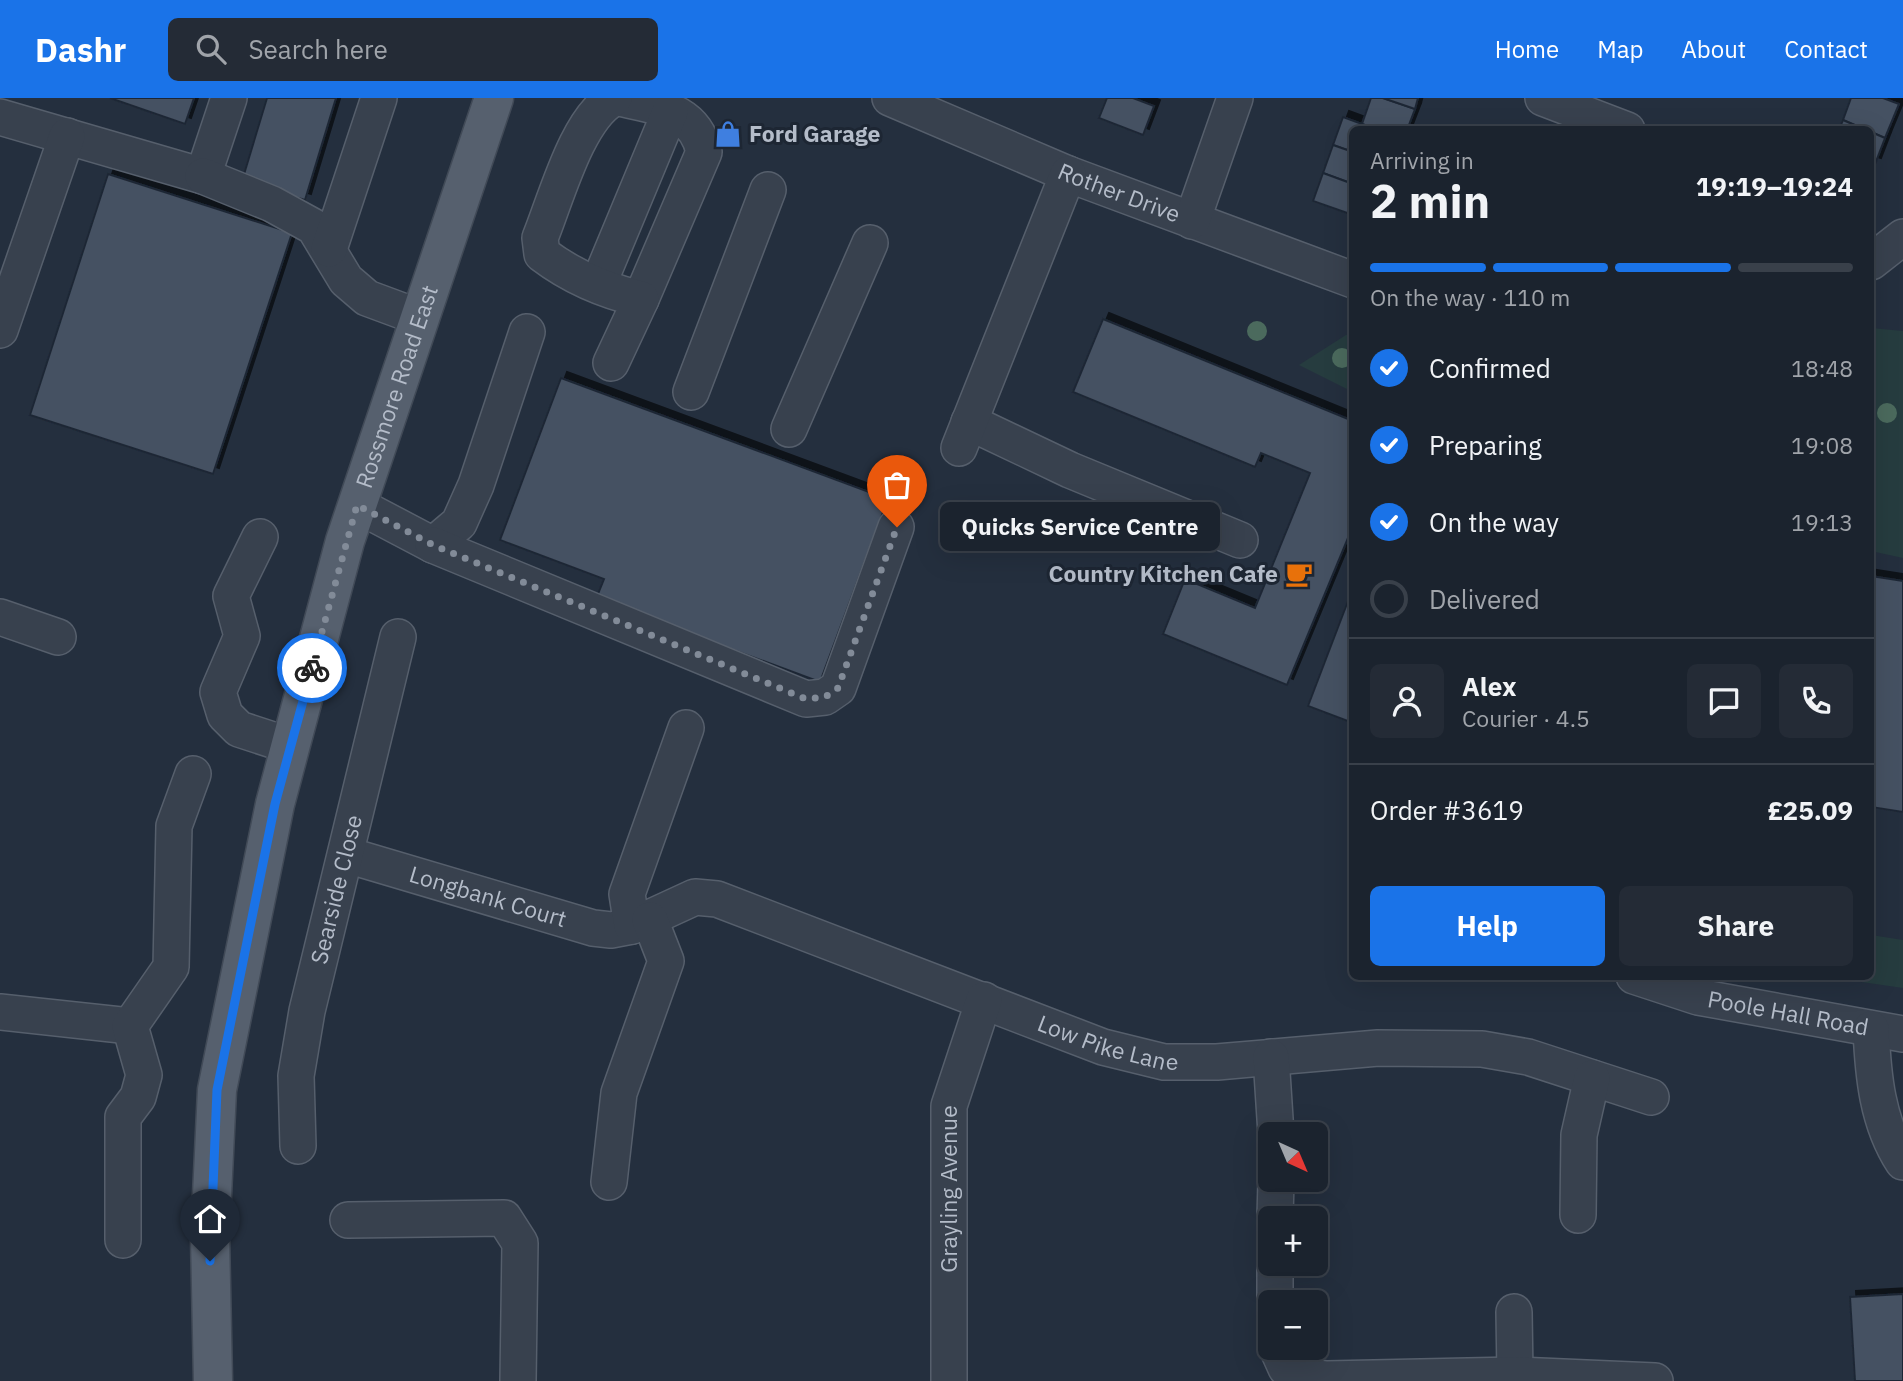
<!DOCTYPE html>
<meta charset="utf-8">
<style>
body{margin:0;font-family:"IBM Plex Sans",sans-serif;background:#242b36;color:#f1f3f6;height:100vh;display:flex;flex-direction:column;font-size:26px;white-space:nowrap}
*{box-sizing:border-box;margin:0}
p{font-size:23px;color:#a0a4aa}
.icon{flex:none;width:38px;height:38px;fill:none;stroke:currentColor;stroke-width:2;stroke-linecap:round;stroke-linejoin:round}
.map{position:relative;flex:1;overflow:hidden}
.panel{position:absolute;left:1349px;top:28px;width:525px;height:854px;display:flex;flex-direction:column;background:#1b232e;border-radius:10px;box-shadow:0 7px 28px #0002,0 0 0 2px #39404a}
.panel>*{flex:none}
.needle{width:46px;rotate:136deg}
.fabs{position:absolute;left:1258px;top:1024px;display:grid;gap:14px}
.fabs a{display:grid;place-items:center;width:70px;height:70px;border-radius:10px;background:#1b232e;box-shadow:0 7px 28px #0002,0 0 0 2px #39404a;font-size:35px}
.pin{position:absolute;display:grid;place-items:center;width:60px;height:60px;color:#fff;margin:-72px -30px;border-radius:50% 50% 50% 0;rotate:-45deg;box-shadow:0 0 7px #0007}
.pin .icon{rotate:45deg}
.courier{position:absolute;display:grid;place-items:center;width:70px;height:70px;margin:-35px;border:5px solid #1a73e8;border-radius:50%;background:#fff;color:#222;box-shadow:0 2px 9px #0007}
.bubble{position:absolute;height:49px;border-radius:10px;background:#1b232e;box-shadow:0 7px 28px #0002,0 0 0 2px #39404a;font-size:23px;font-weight:700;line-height:49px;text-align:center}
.head em{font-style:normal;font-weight:700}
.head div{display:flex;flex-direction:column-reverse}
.head{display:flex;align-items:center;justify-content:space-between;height:119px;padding:0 21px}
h1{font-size:46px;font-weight:700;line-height:52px}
.bar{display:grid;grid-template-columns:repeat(4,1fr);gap:10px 7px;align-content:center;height:84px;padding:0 21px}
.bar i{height:9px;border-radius:5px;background:#39404a}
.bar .active{background:#1a73e8}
.bar p{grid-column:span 4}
.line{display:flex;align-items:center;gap:18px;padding:0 21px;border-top:2px solid #39404a}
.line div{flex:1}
.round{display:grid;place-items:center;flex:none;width:74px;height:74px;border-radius:10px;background:#242b36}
ol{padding:0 21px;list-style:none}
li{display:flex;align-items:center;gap:21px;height:77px}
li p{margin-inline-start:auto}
li .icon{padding:7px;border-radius:50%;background:#1a73e8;color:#fff;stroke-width:4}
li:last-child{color:#a0a4aa}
li i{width:38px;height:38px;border:4px solid #39404a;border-radius:50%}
.primary-button{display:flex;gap:14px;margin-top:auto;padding:14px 21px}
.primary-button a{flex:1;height:80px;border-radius:10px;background:#1a73e8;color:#fff;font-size:28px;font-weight:700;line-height:80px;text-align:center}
.primary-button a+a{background:#242b36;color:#f1f3f6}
header{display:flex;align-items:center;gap:42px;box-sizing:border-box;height:98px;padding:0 35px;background:#1a73e8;color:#fff}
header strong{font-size:33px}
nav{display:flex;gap:38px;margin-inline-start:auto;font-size:24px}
.search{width:490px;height:63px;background:#242b36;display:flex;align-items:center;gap:18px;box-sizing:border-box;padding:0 24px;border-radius:10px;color:#a0a4aa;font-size:26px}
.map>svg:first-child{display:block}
</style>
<header>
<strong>Dashr</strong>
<div class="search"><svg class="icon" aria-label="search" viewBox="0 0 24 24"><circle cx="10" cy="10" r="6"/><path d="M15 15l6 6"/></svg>Search here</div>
<nav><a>Home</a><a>Map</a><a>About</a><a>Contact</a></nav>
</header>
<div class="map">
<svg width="1903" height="1283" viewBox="0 0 1903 1283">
<defs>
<filter id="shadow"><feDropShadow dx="6" dy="-6" stdDeviation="0" flood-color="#0009"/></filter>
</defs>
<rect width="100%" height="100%" fill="#242f3e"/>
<g fill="#263c3f">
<polygon points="1871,230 1903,233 1903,460 1871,453"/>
<polygon points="1346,237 1353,237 1353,294 1299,267"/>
<polygon points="1871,837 1903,842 1903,890 1827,879 1871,878"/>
</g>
<g fill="#455162" stroke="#1f2835" stroke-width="2" filter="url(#shadow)">
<polygon points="110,0 194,0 185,26"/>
<polygon points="267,0 336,0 305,102 242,83"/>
<polygon points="1107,0 1133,0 1154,8 1143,37 1099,20"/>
<polygon points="1371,0 1383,0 1415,11 1407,32 1378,32 1362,26"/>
<polygon points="1383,0 1418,0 1415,11"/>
<polygon points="1851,0 1883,0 1899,6 1885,40 1843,22"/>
<polygon points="1343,19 1362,26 1378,32 1353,32 1353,54 1333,47"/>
<polygon points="1843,22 1866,32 1839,32"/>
<polygon points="1871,34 1885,40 1875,66 1871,65"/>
<polygon points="1333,47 1353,54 1353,86 1323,75"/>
<polygon points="1323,75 1353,86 1353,117 1313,103"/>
<polygon points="108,76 292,135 213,376 30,317"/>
<polygon points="1103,221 1353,323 1353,428 1287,587 1163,536 1185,481 1255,510 1310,375 1261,355 1255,369 1073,294"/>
<polygon points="561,280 888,401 820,584 596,501 604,481 500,442"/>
<polygon points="1871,478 1903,483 1903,714 1871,709"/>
<polygon points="1353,490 1353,625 1308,608"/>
<polygon points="1903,1196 1903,1283 1855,1283 1850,1199"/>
</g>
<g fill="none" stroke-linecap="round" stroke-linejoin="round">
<defs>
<g id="minor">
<path d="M620,0c37,9 75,11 84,54l-63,147"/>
<path id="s1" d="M890,0l178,76 285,106"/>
<polyline points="1543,0 1627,32"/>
<polyline points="0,19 203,78 229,0"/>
<polyline points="203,78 272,106 314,129 346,182 367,200 421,220"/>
<polyline points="1192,123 1235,0"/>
<polyline points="329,151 379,0"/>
<polyline points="1871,164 1903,139"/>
<polyline points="598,187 670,14"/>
<polyline points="0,232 67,38"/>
<path d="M611,265l30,-64c-35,-8 -70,-23 -99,-45l-2,-16c16,-39 37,-120 74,-140"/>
<polyline points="691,294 768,92"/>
<polyline points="969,324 1070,372 1240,442"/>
<polyline points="789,331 870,145"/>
<polyline points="959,350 1068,76"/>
<polyline points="357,407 433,447 459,425 476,387 527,234"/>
<polyline points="260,439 231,498 242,538 218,594 225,617 239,631 291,648"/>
<polyline points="433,447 806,601 825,599 838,590 896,429"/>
<polyline points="0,519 58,539"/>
<path id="s2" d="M347,757l246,73 18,2 21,-4 63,-29 22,2 386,148 61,15h53l161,-14 104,1 46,8 123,40"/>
<polyline points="632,828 627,796 686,630"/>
<path id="s3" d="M1634,878l64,21 205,37"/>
<polyline points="0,914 130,928"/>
<path d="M1871,931c2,46 6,93 32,133"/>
<polyline points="1271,959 1276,1036"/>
<path id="s4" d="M298,1048l-2,-70 11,-65 91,-374"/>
<polyline points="609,1084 619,995 666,863 650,822"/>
<polyline points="1578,1117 1579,1037 1592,980"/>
<polyline points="1275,1120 1276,1082"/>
<polyline points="348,1122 504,1120 520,1145 518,1283"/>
<polyline points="123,1142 123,1019 138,999 144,977 130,928 171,869 174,728 193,676"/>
<polyline points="1275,1204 1275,1166"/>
<polyline points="1514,1214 1515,1277"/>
<polyline points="1277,1250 1286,1270 1303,1278 1327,1281 1515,1277 1655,1283"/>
<path id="s5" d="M949,1283v-275l35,-106"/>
</g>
<g id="major">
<path id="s6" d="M213,1283l-3,-144 7,-147 58,-286 70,-263 149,-443"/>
</g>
</defs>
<use href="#minor" stroke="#565f6c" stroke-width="38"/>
<use href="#major" stroke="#414a57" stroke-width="41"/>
<use href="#minor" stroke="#38414e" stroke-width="35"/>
<use href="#major" stroke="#56606e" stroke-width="38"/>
</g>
<g fill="#4b6a5d">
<circle cx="1257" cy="233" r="10"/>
<circle cx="1342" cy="260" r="10"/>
<circle cx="1887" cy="315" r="10"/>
</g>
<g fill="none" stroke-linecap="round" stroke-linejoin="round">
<polyline stroke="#828b98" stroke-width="7" stroke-dasharray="0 12.6" points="312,570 357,407 433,447 806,601 825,599 838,590 897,429"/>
<polyline stroke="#1a73e8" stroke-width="9" points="210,1163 217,992 275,706 312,570"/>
</g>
<defs>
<symbol id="shop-bare" viewBox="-9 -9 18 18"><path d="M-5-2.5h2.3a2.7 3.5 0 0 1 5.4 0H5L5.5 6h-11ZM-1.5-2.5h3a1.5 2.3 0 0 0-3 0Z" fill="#3f7fe0" stroke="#1d2633" stroke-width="2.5" paint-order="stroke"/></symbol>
<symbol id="cafe-bare" viewBox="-9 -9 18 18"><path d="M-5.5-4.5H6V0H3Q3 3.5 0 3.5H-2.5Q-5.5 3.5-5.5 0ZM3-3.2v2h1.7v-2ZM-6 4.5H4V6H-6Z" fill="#e8710a" stroke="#1d2633" stroke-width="2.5" paint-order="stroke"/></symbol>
</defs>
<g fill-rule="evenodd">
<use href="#shop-bare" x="709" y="17" width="38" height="38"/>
<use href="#cafe-bare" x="1280" y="457" width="38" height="38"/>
</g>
<g text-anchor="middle" stroke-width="6" stroke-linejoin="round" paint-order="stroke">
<g font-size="23" font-weight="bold" fill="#b4bcc9" stroke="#1d2633" text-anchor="start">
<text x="749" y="44">Ford Garage</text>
<text x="1278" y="484" text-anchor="end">Country Kitchen Cafe</text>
</g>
<g font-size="23" fill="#b4bcc9" stroke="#1d2633">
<text dy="8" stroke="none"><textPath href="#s1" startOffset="248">Rother Drive</textPath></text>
<text dy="8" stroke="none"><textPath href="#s6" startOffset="1018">Rossmore Road East</textPath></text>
<text dy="8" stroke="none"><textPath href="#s4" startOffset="261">Searside Close</textPath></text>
<text dy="8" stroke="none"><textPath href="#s2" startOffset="147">Longbank Court</textPath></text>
<text dy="8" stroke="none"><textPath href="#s3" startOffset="159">Poole Hall Road</textPath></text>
<text dy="8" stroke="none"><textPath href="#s2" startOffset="805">Low Pike Lane</textPath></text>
<text dy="8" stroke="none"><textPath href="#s5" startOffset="192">Grayling Avenue</textPath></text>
</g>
</g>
</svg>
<div class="fabs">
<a><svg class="needle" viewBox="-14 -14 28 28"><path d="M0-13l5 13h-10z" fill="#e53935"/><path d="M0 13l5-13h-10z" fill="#a0a4aa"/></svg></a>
<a>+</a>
<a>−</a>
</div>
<div class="pin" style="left:897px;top:429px;background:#ea580c"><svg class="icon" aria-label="bag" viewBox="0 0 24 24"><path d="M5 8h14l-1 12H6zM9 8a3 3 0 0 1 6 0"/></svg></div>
<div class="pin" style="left:210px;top:1163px;background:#1f2937"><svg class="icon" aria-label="home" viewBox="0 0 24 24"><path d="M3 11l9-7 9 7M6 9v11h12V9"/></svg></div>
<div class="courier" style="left:312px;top:570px"><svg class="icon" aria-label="bike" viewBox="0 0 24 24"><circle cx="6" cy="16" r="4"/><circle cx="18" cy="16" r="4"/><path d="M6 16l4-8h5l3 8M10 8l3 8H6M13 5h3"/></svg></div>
<div class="bubble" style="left:940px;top:404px;width:280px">Quicks Service Centre</div>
<section class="panel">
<div class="head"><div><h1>2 min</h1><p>Arriving in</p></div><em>19:19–19:24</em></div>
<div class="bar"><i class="active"></i><i class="active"></i><i class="active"></i><i></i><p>On the way · 110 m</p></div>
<ol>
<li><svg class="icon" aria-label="check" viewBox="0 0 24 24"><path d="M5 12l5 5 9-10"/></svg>Confirmed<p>18:48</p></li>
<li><svg class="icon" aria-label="check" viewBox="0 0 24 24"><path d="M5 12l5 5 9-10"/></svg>Preparing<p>19:08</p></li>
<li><svg class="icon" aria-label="check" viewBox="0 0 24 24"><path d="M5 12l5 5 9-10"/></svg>On the way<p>19:13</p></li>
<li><i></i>Delivered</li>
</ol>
<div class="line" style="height:126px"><a class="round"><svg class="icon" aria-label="person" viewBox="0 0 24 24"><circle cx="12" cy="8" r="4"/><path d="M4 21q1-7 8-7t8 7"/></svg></a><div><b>Alex</b><p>Courier · 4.5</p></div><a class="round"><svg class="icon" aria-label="chat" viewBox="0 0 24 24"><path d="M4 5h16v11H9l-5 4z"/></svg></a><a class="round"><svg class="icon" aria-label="phone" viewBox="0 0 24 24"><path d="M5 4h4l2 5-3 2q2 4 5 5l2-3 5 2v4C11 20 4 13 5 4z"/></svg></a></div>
<div class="line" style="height:91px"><div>Order #3619</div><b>£25.09</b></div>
<div class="primary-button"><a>Help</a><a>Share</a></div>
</section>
</div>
